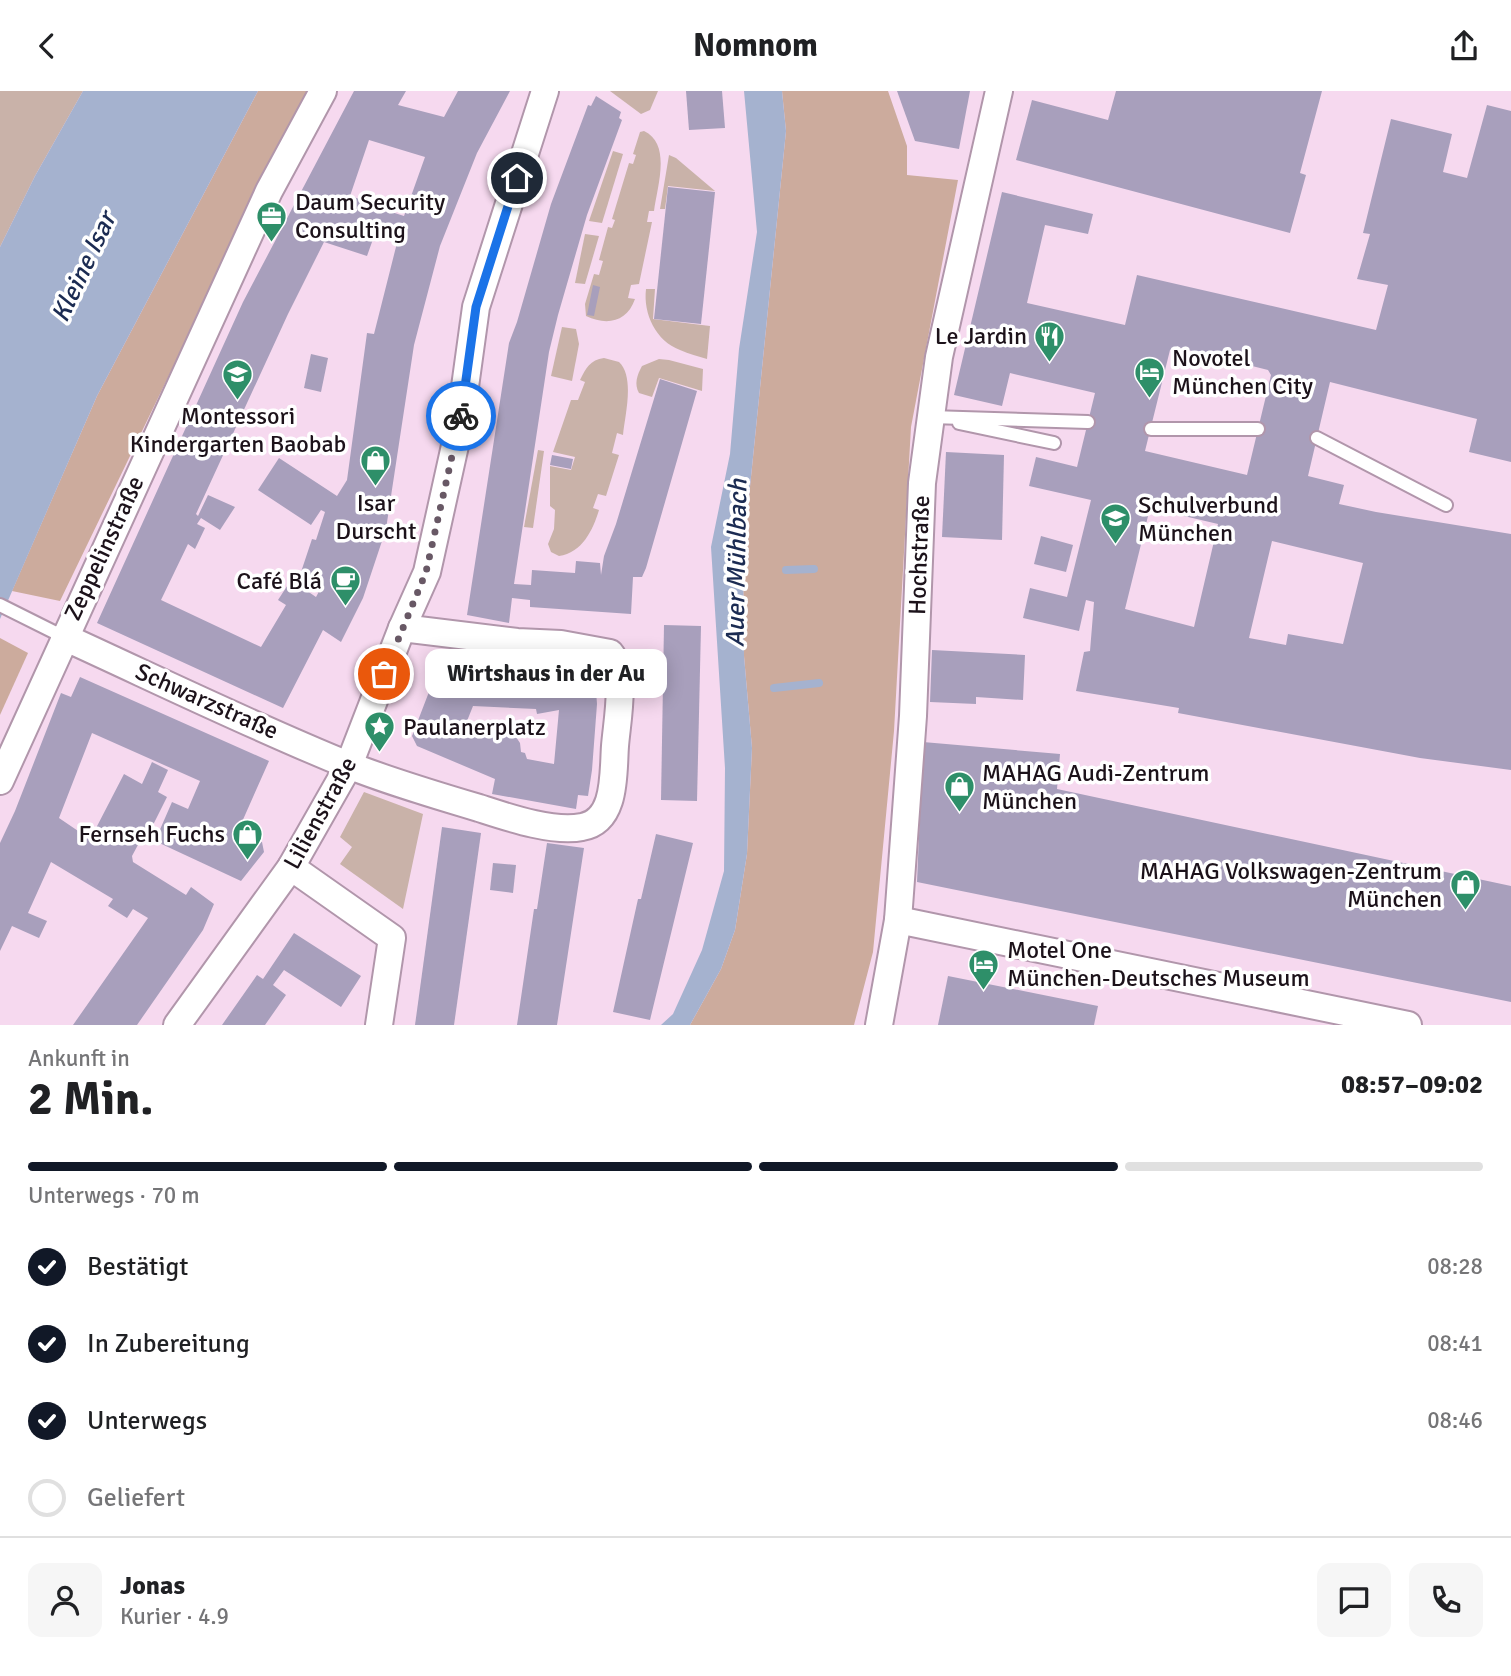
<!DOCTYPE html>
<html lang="de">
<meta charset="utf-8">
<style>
body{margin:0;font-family:Signika,sans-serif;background:#f6f6f6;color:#202124;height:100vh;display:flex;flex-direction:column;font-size:26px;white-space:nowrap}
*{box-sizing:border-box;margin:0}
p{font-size:23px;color:#757577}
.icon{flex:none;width:38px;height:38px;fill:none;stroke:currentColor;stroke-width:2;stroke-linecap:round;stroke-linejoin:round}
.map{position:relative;height:934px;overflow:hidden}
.panel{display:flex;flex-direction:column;background:#fff;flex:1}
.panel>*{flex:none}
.pin{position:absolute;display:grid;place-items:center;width:60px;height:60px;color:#fff;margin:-30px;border:4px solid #fff;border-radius:50%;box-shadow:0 2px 7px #0007}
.courier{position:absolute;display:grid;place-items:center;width:70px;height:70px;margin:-35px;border:5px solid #1a73e8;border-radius:50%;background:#fff;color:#222;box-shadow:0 2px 9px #0007}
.bubble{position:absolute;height:49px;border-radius:14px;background:#fff;box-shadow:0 4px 18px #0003;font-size:23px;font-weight:700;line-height:49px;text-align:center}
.head em{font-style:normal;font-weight:700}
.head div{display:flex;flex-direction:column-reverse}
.head{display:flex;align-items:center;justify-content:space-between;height:119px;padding:0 28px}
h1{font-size:46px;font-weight:700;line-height:52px}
.bar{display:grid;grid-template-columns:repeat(4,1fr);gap:10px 7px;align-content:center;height:84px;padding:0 28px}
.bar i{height:9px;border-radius:5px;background:#e0e0e0}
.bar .active{background:#111827}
.bar p{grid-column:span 4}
.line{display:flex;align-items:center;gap:18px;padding:0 28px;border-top:2px solid #e0e0e0}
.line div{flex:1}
.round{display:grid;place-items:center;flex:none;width:74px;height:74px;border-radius:14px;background:#f6f6f6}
ol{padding:0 28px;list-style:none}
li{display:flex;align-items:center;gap:21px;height:77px}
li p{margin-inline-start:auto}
li .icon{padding:7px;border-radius:50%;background:#111827;color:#fff;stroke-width:4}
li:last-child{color:#757577}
li i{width:38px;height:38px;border:4px solid #e0e0e0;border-radius:50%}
header{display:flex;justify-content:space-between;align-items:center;height:91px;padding:0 28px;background:#fff;font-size:32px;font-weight:700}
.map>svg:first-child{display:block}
</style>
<header><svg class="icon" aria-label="back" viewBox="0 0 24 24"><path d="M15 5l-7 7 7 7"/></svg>Nomnom<svg class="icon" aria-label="share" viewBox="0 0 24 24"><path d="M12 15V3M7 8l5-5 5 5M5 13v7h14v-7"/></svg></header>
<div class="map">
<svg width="1511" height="934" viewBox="0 0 1511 934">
<rect width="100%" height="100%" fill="#f6d9ef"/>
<g fill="#c9b2a9">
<polygon points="0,0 83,0 35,85 0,156"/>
<polygon points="610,0 658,0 650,19 641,23"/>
<path d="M644,40c28,13 13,56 10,80h-5l-2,11h5l-13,62 -8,1 -3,13 7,1c-8,23 -28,27 -49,17l-1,-12 9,-30 5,1 4,-14 -4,-1 9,-33 4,1 3,-8 -3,-1 17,-56 4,1 3,-9 -3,-1 7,-22z"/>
<polygon points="613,60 623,63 602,132 589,130"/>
<polygon points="669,64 676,67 715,100 668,95 665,118 660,118"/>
<polygon points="585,143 599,145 585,193 575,192"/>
<path d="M646,198h9l-2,30 57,7 -3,33c-9,-3 -18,-5 -27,-9 -24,-9 -37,-36 -34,-61z"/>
<polygon points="562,236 576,238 579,253 572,290 551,285"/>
<path d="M604,267l15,4c16,15 6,53 4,73l-6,-2 -5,20 7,2 -13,41 -8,-2 -5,14 6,2c-6,20 -17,43 -40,46l-8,-4 -3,-8 6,-15 1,-19 -5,-4v-40l21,4 4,-13 -22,-5 18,-52h7l7,-18 -5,-2c6,-12 10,-20 24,-22z"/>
<path d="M659,268l10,1 34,9 -1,22 -43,-13 -7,19 -13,-4c-5,-9 -2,-18 3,-27z"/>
<polygon points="538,359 544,360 533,437 524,436"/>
<polygon points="364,701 423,723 403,818 340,773 352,756 340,746"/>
</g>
<g fill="#ccab9d">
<polygon points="258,0 311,0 229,160 60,510 12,500 97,305"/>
<polygon points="782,0 888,0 907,55 907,84 958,89 911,336 894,640 873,861 854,934 690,934 721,878 735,839 747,763 752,657 744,565 743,465 786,40"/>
<polygon points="0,547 28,562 0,624"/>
</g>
<g fill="#a5b2cf">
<polygon points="83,0 258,0 97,305 0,528 0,156 35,85"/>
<polygon points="744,0 782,0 786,40 743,465 744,565 752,657 747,763 735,839 721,878 690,934 661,934 673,923 702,859 724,780 725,677 711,456 730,363 739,258 757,141"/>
</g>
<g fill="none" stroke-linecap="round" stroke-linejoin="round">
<g stroke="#a5b2cf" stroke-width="8">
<polyline points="786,479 814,478"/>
<polyline points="774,597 819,592"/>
</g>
</g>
<g fill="#a89fbc" fill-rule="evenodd">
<path d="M354,0h52l-8,14 46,12 14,-26h52l-33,62 -37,93 -26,99 -28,184 -23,69 -22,44 -18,-12 -40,78 -186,-85 146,-321zM369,49l56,17 -21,59 -28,-9v-3l-26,-8zM377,137l22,7 -25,99 -7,-1 -20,147 -10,16 -58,-38 -21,32 53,35 10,-15 4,2 -9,28 -4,-1 -13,39 24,6 -7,13 -25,-17 -13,20 8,5 -25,42 -100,-47 27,-56 7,5 10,-21 -8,-4 4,-6 19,12 15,-23 -27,-12 -10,21 -2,-2 92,-200 36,-72 43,14z"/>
<polygon points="686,0 722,0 725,37 689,39"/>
<polygon points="897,0 970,0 959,58 915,50"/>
<polygon points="1116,0 1322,0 1300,82 1306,84 1290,142 1016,69 1032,9 1108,29"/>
<polygon points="596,5 621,21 619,27 622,29 587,124 558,224 549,261 514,493 531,494 532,479 575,482 576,470 600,472 601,484 604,465 616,433 660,288 697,300 646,477 642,486 633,486 631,523 530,516 530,509 512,507 509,532 467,524 509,252 517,231 551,113 588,14 591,15"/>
<path d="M1487,14l24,6v351l-42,-10 8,-33 -147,-37 -22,94 36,9 -5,19 37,8 135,22v236l-91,-12 -242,-45 1,-5 -103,-17 8,-39 6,-1 4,-49 -8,-2 -7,31 -56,-13 7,-30 37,9 24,-97 -62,-14 7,-29 41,10 18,-74 -85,-20 -8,33 -48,-11 48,-203 91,22 -5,20 -43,-9 -18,78 98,22 12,-50 239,55 12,-45 -31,-6 13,-45 -7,-1 28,-114 61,15 -9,38 24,6zM1176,256l92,23 3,5 -24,100 -102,-24 25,-101zM1150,417l68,16 -24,103 -69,-18zM1272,450l91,22 -20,81 -55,-10 -2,11 -37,-7z"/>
<polygon points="668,96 715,101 701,233 654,228"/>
<polygon points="593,194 600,196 594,225 587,224"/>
<polygon points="311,263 328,267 321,301 304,297"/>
<polygon points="946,361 1004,364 1002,449 942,446"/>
<polygon points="552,364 573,368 571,378 550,374"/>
<polygon points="1041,445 1073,454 1066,481 1034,473"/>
<polygon points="664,534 701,535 697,710 661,709"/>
<polygon points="932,559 1025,564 1023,609 976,606 976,613 930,611"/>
<path d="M449,569l66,7h36l43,-4 3,41 -5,66 -4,26 -10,-1 -2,14 -84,-15 3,-15 -78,-33 -5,-10 27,-70zM473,615l63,3 1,5 22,-4 -5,54 -27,-5 -2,-6 -4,-1 -1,-9 -4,-6 -49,-16z"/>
<polygon points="80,586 269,670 238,740 262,751 264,761 241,790 155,750 172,711 188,718 200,690 92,642 59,727 84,744 94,741 124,683 142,693 152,671 168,679 158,701 167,706 150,740 146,739 132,765 133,771 186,804 191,796 214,813 203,839 137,934 73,934 148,827 133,818 127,827 108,815 113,808 51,771 28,822 47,830 39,847 12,835 0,860 0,752 15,720 61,602 71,606"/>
<polygon points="923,651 1060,663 1057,698 1511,795 1511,911 917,791"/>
<polygon points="442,736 481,742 454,934 415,934"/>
<polygon points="656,743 693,752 650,929 613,921 638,808 641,808"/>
<polygon points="547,752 584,757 557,934 517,934 534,818 537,818"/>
<polygon points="493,772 516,774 513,802 490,799"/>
<polygon points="294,842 361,885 341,916 284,879 273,894 286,904 265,934 222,934 257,884 263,888"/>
<polygon points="948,885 1098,915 1094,934 938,934"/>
</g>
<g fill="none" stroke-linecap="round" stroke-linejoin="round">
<defs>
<g id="lane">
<polyline points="931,326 1088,331"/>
<polyline points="959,332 1054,352"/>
<polyline points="1151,338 1258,338"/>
<polyline points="1317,347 1446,414"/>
<polyline points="0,514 64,546"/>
</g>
<g id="street">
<path d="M64,546c94,43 188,89 284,128 43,17 87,30 131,43 28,9 74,25 103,19 35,-6 31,-55 33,-81 2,-26 12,-73 -5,-93l-49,-9 -44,-2 -115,-14"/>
<polyline points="0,690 269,100 323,0"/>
<polyline points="291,776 392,847 379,934"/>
<polyline points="898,829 1408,934"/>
<polyline points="177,934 291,776 349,674 402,537 427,481 460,332 476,216 545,0"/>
<polyline points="879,934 898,829 913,625 922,392 939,266 999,0"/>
</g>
</defs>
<use href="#lane" stroke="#b196ab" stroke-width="16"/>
<use href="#street" stroke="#b196ab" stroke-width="30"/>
<use href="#lane" stroke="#fff" stroke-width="12"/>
<use href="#street" stroke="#fff" stroke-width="26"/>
</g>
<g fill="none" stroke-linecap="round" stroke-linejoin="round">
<polyline stroke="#685865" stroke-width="7" stroke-dasharray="0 12.6" points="384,583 426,481 461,325"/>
<polyline stroke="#1a73e8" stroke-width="9" points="461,325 476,216 517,87"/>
</g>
<defs>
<symbol id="office-pin" viewBox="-11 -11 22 30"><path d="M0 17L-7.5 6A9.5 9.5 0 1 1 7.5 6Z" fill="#2e8f69" stroke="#fff"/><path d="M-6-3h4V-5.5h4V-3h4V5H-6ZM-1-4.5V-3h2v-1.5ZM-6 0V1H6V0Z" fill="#fff"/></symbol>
<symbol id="restaurant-pin" viewBox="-11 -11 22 30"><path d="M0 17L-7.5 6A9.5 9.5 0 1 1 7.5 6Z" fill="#2e8f69" stroke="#fff"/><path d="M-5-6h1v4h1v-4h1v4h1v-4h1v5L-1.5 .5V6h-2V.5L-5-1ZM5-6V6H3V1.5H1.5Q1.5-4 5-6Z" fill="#fff"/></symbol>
<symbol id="hotel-pin" viewBox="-11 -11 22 30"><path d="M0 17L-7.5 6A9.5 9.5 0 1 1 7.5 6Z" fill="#2e8f69" stroke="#fff"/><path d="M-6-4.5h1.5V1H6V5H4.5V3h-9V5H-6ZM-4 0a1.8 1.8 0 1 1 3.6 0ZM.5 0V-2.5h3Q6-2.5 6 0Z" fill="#fff"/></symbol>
<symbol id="school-pin" viewBox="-11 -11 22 30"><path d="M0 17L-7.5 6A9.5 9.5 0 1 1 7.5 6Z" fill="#2e8f69" stroke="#fff"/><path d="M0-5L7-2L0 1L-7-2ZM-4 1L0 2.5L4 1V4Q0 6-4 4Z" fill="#fff"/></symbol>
<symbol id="shop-pin" viewBox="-11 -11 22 30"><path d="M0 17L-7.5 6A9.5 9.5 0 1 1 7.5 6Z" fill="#2e8f69" stroke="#fff"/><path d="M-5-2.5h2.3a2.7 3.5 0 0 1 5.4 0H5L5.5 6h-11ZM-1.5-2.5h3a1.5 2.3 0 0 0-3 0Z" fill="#fff"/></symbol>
<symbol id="cafe-pin" viewBox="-11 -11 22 30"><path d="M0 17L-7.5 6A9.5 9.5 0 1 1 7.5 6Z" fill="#2e8f69" stroke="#fff"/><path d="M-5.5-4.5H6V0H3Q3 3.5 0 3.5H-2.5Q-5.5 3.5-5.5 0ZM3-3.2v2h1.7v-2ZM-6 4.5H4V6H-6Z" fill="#fff"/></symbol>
<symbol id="sight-pin" viewBox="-11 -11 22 30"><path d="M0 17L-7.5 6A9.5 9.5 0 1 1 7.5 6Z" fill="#2e8f69" stroke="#fff"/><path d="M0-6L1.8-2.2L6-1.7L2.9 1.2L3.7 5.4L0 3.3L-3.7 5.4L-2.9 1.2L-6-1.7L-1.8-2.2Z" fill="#fff"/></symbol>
</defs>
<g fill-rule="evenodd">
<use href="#office-pin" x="254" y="108" width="35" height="47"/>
<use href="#restaurant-pin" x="1032" y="228" width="35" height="47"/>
<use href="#hotel-pin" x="1132" y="264" width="35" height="47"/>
<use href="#school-pin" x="220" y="266" width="35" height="47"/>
<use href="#shop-pin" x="358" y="352" width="35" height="47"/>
<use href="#school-pin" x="1098" y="410" width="35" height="47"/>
<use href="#cafe-pin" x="328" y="472" width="35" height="47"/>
<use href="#sight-pin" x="362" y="618" width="35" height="47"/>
<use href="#shop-pin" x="942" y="678" width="35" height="47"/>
<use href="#shop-pin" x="230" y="726" width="35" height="47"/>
<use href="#shop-pin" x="1448" y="776" width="35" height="47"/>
<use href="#hotel-pin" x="966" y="856" width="35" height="47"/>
</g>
<g text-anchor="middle" stroke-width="7" stroke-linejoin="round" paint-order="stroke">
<g font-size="24" fill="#1c121a" stroke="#fff" text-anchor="start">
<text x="295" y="119">Daum Security<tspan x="295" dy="28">Consulting</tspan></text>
<text x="1027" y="253" text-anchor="end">Le Jardin</text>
<text x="1172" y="275">Novotel<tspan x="1172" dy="28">München City</tspan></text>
<text x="238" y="333" text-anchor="middle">Montessori<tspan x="238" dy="28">Kindergarten Baobab</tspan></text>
<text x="376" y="420" text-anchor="middle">Isar<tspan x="376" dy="28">Durscht</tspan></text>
<text x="1138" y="422">Schulverbund<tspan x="1138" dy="28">München</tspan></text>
<text x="322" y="498" text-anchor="end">Café Blá</text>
<text x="403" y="644">Paulanerplatz</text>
<text x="982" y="690">MAHAG Audi-Zentrum<tspan x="982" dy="28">München</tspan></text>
<text x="225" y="751" text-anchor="end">Fernseh Fuchs</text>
<text x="1442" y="788" text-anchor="end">MAHAG Volkswagen-Zentrum<tspan x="1442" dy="28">München</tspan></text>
<text x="1007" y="867">Motel One<tspan x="1007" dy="28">München-Deutsches Museum</tspan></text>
</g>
<g font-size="24" fill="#1c121a" stroke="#fff">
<text transform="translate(104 457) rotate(-65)" y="8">Zeppelinstraße</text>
<text transform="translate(919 464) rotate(-88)" y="8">Hochstraße</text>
<text transform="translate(207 610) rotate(24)" y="8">Schwarzstraße</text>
<text transform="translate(320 722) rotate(-61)" y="8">Lilienstraße</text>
</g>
<g font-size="26" font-style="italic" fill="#1b2b52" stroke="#fff">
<text transform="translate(83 176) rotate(-65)" y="9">Kleine Isar</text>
<text transform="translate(736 472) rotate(-89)" y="9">Auer Mühlbach</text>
</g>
</g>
</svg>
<div class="pin" style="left:384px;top:583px;background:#ea580c"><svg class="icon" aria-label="bag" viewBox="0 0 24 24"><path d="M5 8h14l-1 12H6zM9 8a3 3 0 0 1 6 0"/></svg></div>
<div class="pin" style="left:517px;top:87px;background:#1f2937"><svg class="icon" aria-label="home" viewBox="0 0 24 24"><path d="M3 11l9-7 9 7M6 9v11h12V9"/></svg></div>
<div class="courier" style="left:461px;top:325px"><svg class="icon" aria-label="bike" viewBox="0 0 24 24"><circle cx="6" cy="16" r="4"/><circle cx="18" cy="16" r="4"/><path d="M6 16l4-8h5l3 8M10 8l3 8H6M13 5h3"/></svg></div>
<div class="bubble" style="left:425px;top:558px;width:242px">Wirtshaus in der Au</div>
</div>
<section class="panel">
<div class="head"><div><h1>2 Min.</h1><p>Ankunft in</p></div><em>08:57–09:02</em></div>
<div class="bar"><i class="active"></i><i class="active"></i><i class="active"></i><i></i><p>Unterwegs · 70 m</p></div>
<ol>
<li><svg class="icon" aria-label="check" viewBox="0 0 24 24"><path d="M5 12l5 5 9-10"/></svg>Bestätigt<p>08:28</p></li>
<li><svg class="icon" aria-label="check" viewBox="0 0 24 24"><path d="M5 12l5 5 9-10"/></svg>In Zubereitung<p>08:41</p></li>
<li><svg class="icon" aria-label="check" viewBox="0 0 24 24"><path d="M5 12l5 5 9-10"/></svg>Unterwegs<p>08:46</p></li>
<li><i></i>Geliefert</li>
</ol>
<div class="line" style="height:126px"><a class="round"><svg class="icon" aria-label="person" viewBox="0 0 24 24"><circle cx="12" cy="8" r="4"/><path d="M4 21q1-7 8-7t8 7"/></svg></a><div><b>Jonas</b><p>Kurier · 4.9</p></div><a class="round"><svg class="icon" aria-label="chat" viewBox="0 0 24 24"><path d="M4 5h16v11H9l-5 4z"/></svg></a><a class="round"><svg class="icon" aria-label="phone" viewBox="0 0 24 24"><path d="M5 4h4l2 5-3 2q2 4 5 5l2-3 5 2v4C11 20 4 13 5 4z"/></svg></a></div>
</section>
